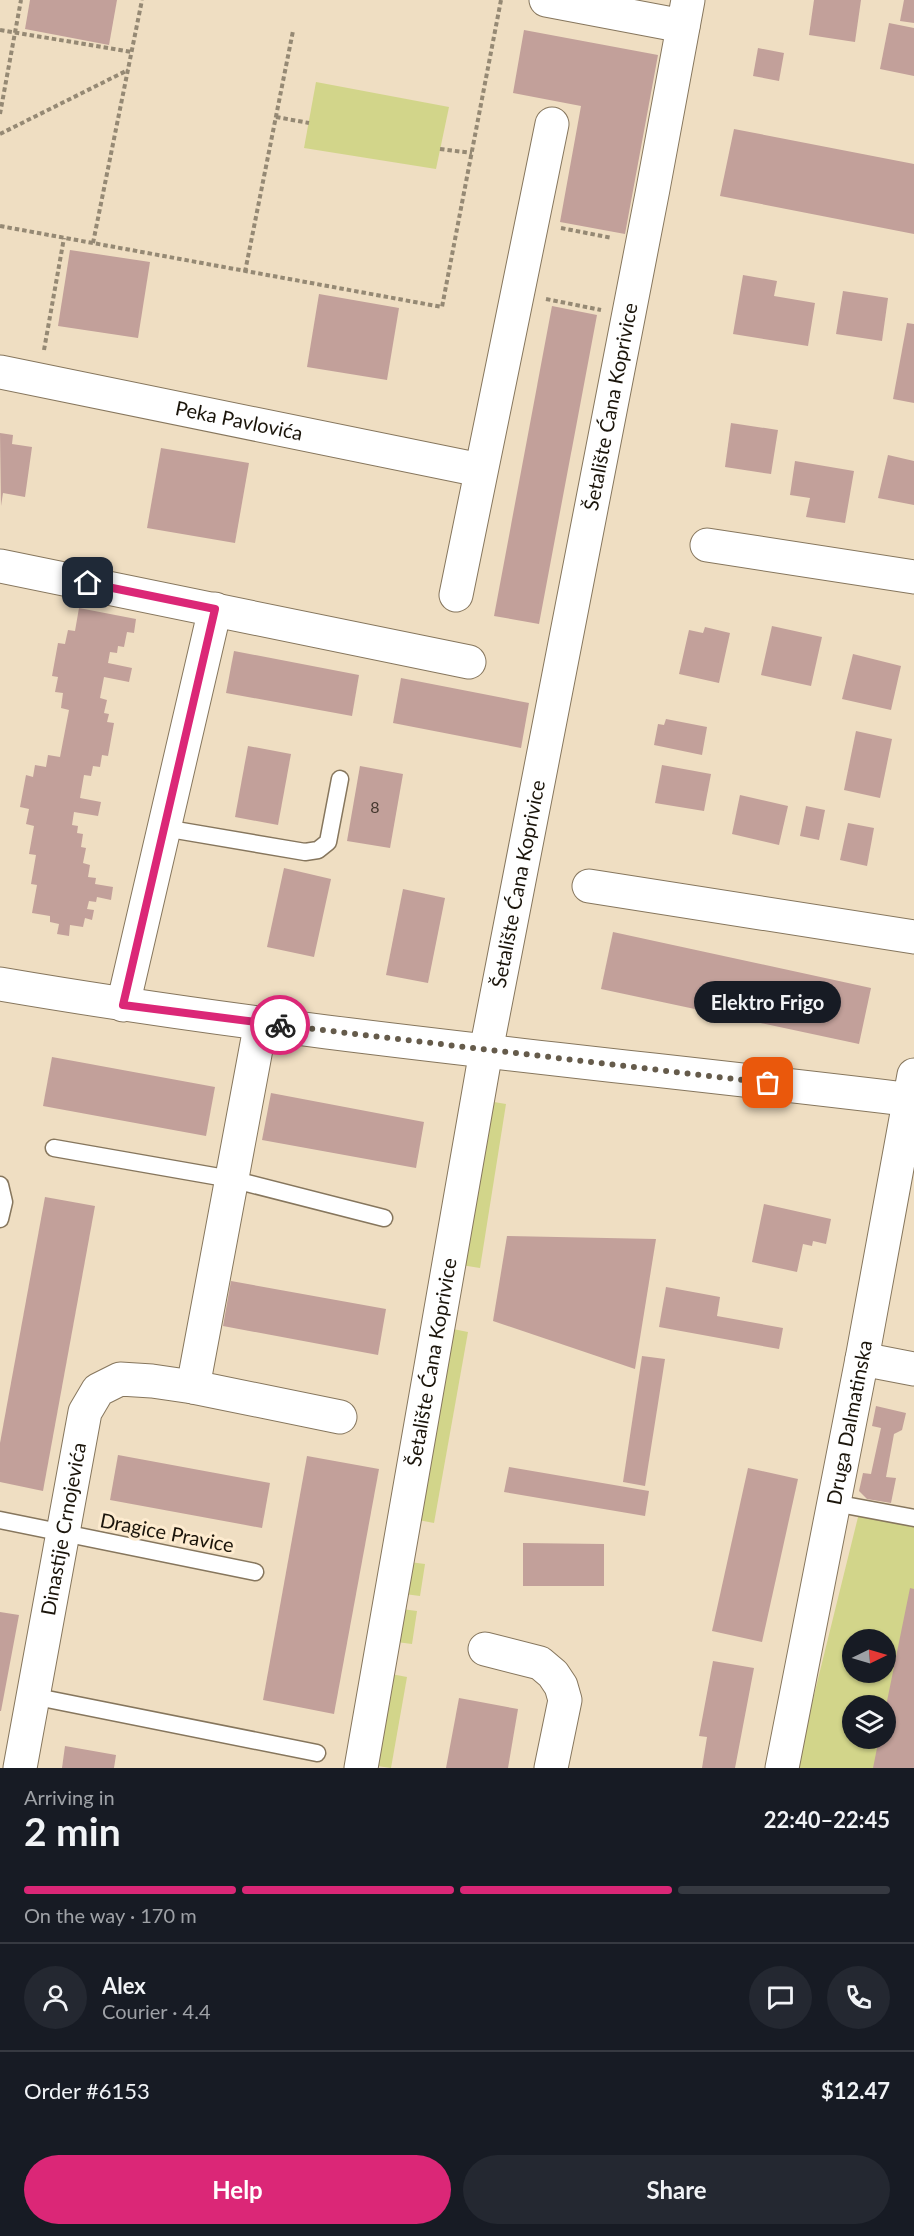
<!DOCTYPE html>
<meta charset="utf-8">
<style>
body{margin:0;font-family:Lato,sans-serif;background:#242831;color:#f1f3f6;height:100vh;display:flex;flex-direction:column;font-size:22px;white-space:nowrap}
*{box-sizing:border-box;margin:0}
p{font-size:20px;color:#9ea1a6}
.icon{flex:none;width:33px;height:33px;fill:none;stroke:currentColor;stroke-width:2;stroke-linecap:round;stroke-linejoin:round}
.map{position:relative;height:1768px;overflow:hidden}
.details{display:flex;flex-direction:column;background:#171b24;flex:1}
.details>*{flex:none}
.needle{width:39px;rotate:85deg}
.controls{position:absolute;left:842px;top:1629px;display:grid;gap:12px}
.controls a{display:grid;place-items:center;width:54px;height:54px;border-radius:50%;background:#171b24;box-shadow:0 2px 4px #0004;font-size:30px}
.pin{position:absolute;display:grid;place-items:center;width:51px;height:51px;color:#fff;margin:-26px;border-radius:12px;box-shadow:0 3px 9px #0006}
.courier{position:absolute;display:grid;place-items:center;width:60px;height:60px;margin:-30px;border:4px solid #db2777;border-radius:50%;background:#fff;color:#222;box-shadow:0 2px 8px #0007}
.bubble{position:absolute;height:42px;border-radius:21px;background:#171b24;box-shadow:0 2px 4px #0004;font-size:20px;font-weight:700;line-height:42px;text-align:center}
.summary em{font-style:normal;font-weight:700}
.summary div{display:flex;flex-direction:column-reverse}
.summary{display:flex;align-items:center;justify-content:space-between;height:102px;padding:0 24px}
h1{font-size:39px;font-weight:700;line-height:45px}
.bar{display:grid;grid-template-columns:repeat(4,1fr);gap:9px 6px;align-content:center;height:72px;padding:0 24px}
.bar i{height:8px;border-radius:4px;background:#363941}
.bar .active{background:#db2777}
.bar p{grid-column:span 4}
.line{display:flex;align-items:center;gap:15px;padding:0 24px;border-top:2px solid #363941}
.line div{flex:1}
.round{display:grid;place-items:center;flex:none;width:63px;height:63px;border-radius:32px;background:#242831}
.button{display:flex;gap:12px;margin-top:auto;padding:12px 24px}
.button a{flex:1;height:69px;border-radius:36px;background:#db2777;color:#fff;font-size:24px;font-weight:700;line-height:69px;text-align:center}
.button a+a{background:#242831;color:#f1f3f6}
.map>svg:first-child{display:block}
</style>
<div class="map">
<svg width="914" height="1768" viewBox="0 0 914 1768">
<rect width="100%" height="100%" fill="#efdec2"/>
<g fill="#d2d58a" fill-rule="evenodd">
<polygon points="316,82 449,107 436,169 304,148"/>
<polygon points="488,1101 506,1104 480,1268 461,1265"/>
<polygon points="448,1328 468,1332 434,1523 413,1519"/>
<path d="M859,1513l55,9v246h-118zM852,1640h33v32h-33zM852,1706h33v32h-33z"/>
<polygon points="402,1561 425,1564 420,1596 397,1593"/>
<polygon points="394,1608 417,1611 412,1644 389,1641"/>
<polygon points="386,1673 407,1677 391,1768 370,1765"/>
</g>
<g fill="#c2a09a">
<polygon points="30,0 117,0 109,45 25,29"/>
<polygon points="814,0 861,0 855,42 809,35"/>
<polygon points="904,0 914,0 914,23 900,21"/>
<polygon points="889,23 914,28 914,76 880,69"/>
<polygon points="524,30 658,55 625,234 560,222 581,106 513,93"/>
<polygon points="758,48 784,53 779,81 753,76"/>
<polygon points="734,129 914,164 914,234 720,196"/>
<polygon points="70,250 150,262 138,338 58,326"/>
<polygon points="743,275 777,281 774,296 815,303 808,346 733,334"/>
<polygon points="843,291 888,298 882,341 836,334"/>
<polygon points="319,294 399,308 387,380 307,367"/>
<polygon points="552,306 597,315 539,624 494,616"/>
<polygon points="907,323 914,324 914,403 893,399"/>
<polygon points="731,423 778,430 771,474 725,467"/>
<polygon points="0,433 13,435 12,444 32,447 25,497 3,493 1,506"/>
<polygon points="161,448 249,463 235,543 147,528"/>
<polygon points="888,455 914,461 914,505 878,498"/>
<polygon points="795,461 854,471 845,523 806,517 810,498 790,495"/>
<polygon points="79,608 136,619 134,633 127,632 124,647 118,646 117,653 110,652 108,663 132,668 129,682 104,677 100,698 107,700 104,713 109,714 107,722 114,723 108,756 102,755 100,767 93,766 91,776 84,775 80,798 101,802 98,816 74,812 72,825 78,826 77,833 83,834 81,847 86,848 83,863 90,865 88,877 96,878 95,884 113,887 111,900 97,897 96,902 89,901 87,909 94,910 92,920 85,918 83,927 70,925 69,936 57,934 59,924 50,922 50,916 32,913 37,885 31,884 36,855 29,854 34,826 26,824 29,809 20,807 26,775 33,777 35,765 46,767 48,755 60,757 69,710 61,708 63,693 55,692 58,677 52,676 58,643 65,644 68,630 75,631"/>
<polygon points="772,626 822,637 811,686 761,675"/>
<polygon points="705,627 730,633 719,683 679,674 689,630 703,633"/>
<polygon points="234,651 359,675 352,716 226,693"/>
<polygon points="853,654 901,666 891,710 842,699"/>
<polygon points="401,678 529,703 521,748 393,723"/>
<polygon points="666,719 707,727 702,755 654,745 658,724 664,725"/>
<polygon points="856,731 892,739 880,798 844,790"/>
<polygon points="248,746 291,754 278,825 235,817"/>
<polygon points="662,765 711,774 704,811 655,803"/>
<polygon points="360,766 403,774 390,848 347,841"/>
<polygon points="740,795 788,806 779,845 732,834"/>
<polygon points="806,806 825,810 819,840 800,836"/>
<polygon points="848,823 874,828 867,866 840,860"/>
<polygon points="284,868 331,879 314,957 267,947"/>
<polygon points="403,889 445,898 428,983 386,975"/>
<polygon points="613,932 871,988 859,1044 601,989"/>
<polygon points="52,1057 215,1087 206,1136 43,1106"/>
<polygon points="271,1093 424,1122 416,1168 262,1140"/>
<polygon points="45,1197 95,1206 43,1491 0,1482 0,1443"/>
<polygon points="764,1204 831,1219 826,1244 813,1241 812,1246 803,1244 797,1272 752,1262"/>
<polygon points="507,1236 656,1239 635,1369 493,1321"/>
<polygon points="231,1281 386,1309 378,1355 223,1326"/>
<polygon points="666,1287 720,1297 717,1316 783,1328 779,1349 659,1327"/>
<polygon points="642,1356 665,1359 645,1486 623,1482"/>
<polygon points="876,1406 906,1413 902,1430 894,1434 886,1477 896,1478 891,1503 867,1499 859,1491 863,1473 871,1474 881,1428 872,1426"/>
<polygon points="118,1455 270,1483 262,1528 110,1500"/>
<polygon points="307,1456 379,1469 334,1714 263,1700"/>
<polygon points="509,1467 649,1491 645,1516 504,1492"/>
<polygon points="748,1468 798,1479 762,1642 712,1631"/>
<polygon points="523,1543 604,1544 604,1586 523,1586"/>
<polygon points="910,1588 914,1589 914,1768 873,1768 879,1738 885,1738 885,1711"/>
<polygon points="0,1612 19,1615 1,1711 0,1711"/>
<polygon points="713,1661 754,1668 735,1768 702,1768 707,1737 699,1736"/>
<polygon points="459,1698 518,1709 508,1768 446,1768"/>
<polygon points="65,1746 116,1755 114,1768 62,1768"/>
</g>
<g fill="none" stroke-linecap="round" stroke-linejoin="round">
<defs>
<g id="lane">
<polyline points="164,828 305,852 318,850 328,842 340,779"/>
<polyline points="54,1148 231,1179 384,1218"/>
<polyline points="0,1185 4,1202 0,1219"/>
<polyline points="834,1503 914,1518"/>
<polyline points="0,1520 255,1572"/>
<polyline points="32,1696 317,1753"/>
</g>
<g id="street">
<polyline points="546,0 683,26"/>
<path id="s1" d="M0,372l480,98"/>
<polyline points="707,545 914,577"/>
<polyline points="0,566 469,662"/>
<polyline points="456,595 552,124"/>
<polyline points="589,886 914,937"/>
<path d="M0,984c303,52 609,79 914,116"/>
<polyline points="123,1005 215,609"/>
<polyline points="862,1359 914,1369"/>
<polyline points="193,1387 261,1022"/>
<polyline points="485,1649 540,1663 553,1674 561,1686 565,1700 551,1768"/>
<path id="s2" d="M20,1768l65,-356 13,-22 22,-11 32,2 41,6 147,30"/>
<path id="s3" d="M361,1768l125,-717 167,-862 35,-189"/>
</g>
<g id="secondary">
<path id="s4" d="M782,1768l80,-409 52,-284"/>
</g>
</defs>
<use href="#lane" stroke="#86765d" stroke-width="19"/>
<use href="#street" stroke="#86765d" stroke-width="35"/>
<use href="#secondary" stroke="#86765d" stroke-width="35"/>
<g stroke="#958974" stroke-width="4" stroke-dasharray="4.5 3" stroke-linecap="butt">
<polyline points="0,30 132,52"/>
<polyline points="0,114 21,0"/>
<polyline points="276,117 309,123"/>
<polyline points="0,134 128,70"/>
<polyline points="440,149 472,153"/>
<polyline points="0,226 442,307 501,0"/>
<polyline points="561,228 612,238"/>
<polyline points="93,243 142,0"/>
<polyline points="245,272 293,31"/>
<polyline points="546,299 601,310"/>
<polyline points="44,350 64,238"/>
</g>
<use href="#lane" stroke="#fff" stroke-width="16"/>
<use href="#street" stroke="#fff" stroke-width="33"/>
<use href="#secondary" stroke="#fff" stroke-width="33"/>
</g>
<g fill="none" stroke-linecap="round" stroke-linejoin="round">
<polyline stroke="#655b4b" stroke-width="6" stroke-dasharray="0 10.8" points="280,1025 768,1083"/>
<polyline stroke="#db2777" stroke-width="8" points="88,583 215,609 123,1005 280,1025"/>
</g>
<g text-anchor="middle" stroke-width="6" stroke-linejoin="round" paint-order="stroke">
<g font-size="16" fill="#45382f">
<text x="375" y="813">8</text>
</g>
<g font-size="20" fill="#1b150b" stroke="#fdebcf">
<text dy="7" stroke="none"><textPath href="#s3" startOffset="1384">Šetalište Ćana Koprivice</textPath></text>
<text dy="7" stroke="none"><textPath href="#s1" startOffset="244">Peka Pavlovića</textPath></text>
<text dy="7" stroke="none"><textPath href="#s3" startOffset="898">Šetalište Ćana Koprivice</textPath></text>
<text dy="7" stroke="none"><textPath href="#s3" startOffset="412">Šetalište Ćana Koprivice</textPath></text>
<text dy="7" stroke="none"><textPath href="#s4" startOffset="352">Druga Dalmatinska</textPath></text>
<text dy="7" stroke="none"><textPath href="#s2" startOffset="243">Dinastije Crnojevića</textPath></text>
<text transform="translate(167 1533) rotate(11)" y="7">Dragice Pravice</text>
</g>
</g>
</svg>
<div class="controls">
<a><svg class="needle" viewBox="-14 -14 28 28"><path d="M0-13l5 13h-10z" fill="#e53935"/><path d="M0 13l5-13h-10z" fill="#9ea1a6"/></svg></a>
<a><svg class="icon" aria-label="layers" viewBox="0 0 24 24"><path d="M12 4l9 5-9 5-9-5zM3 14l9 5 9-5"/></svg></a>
</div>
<div class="pin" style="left:768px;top:1083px;background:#ea580c"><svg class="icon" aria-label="bag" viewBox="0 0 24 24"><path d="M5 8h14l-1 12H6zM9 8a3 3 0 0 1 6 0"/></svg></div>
<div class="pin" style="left:88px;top:583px;background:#1f2937"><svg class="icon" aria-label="home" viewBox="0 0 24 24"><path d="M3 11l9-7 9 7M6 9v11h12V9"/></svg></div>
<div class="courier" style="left:280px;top:1025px"><svg class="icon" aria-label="bike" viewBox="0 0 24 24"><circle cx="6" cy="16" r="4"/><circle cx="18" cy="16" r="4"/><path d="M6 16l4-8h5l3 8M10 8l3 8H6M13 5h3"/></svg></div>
<div class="bubble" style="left:694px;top:981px;width:147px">Elektro Frigo</div>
</div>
<section class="details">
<div class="summary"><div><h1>2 min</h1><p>Arriving in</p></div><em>22:40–22:45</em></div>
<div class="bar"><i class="active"></i><i class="active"></i><i class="active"></i><i></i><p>On the way · 170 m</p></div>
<div class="line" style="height:108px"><a class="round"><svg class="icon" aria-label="person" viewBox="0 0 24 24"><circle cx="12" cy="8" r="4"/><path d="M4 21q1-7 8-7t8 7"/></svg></a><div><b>Alex</b><p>Courier · 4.4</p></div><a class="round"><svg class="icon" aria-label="chat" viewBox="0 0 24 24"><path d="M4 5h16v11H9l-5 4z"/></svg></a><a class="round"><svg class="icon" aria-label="phone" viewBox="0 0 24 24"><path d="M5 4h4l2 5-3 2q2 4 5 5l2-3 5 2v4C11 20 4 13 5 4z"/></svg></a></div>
<div class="line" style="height:78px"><div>Order #6153</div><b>$12.47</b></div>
<div class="button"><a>Help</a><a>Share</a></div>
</section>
